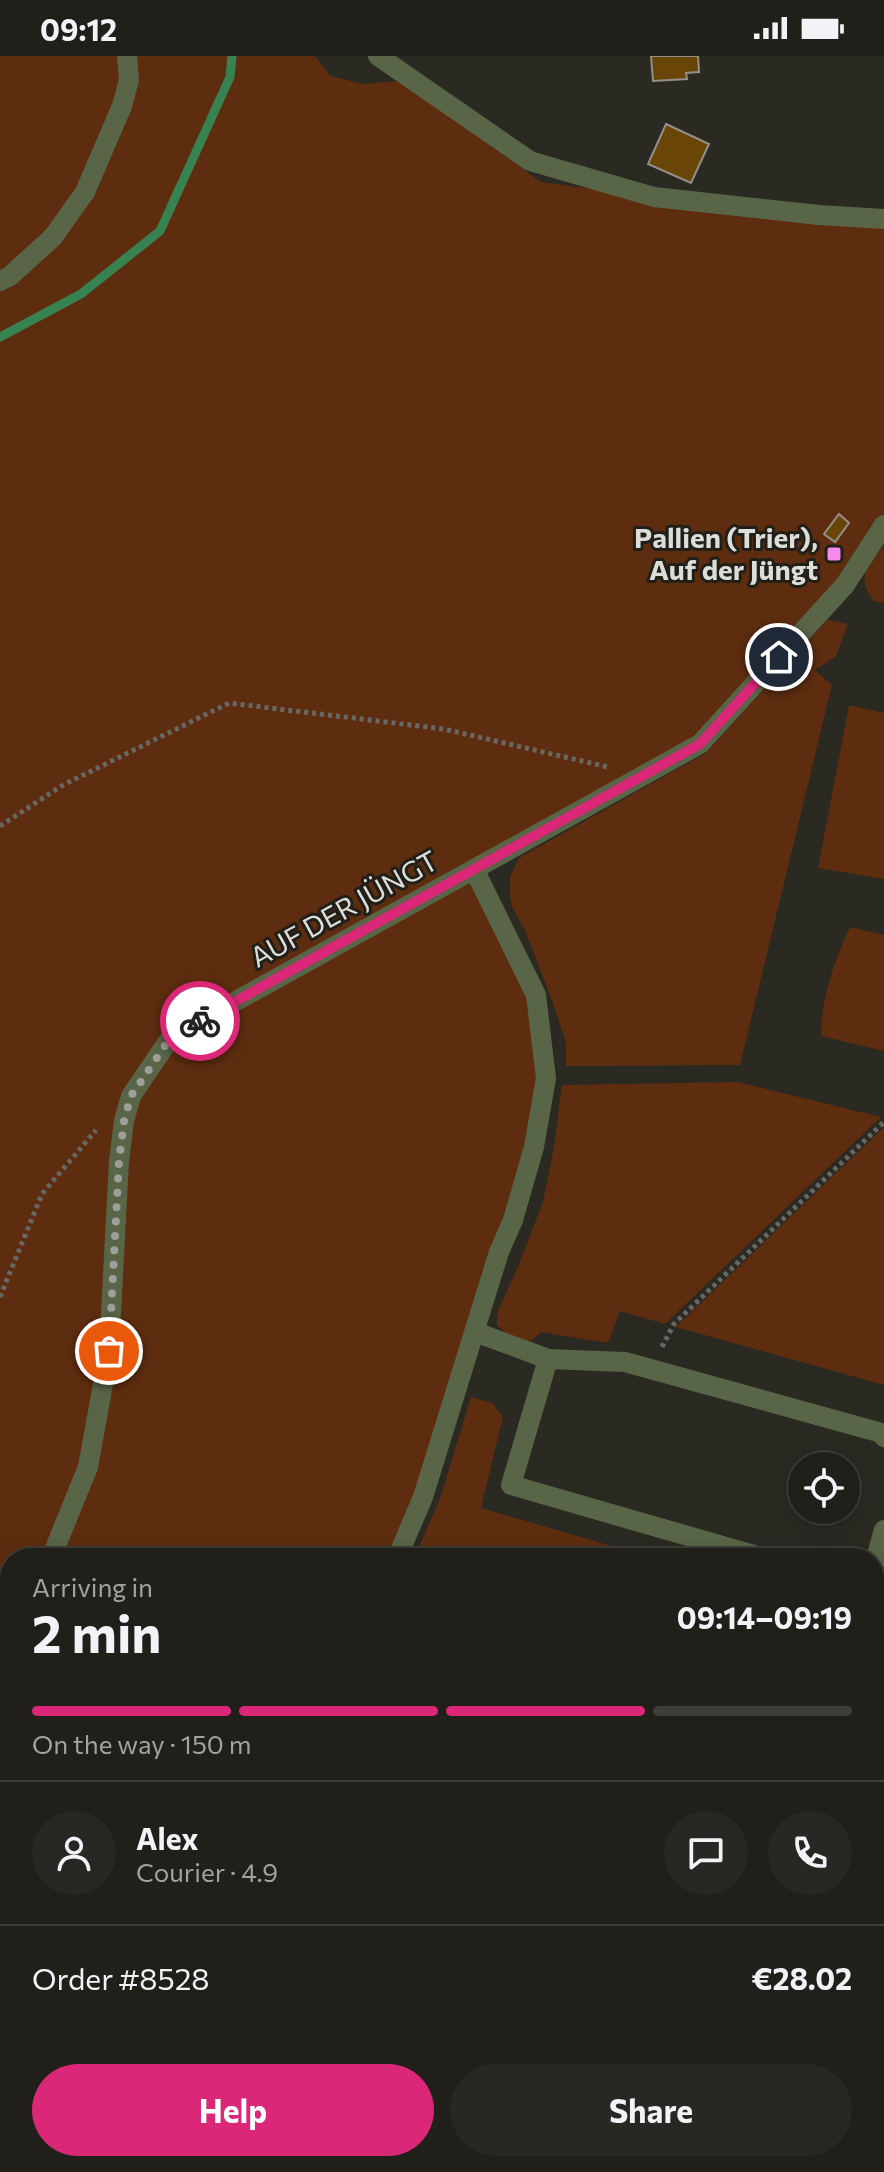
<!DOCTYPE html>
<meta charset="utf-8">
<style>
body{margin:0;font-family:Commissioner,sans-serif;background:#282723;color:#f1f3f6;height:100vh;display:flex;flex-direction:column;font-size:30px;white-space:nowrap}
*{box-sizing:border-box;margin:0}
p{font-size:26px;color:#a2a2a2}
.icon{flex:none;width:44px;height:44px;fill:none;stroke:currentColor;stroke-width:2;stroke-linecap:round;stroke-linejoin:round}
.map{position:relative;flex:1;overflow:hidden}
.sheet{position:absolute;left:0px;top:1492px;width:884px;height:624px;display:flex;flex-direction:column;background:#201f1a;border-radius:32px 32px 0 0;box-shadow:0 4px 20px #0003,0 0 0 2px #3d3d39}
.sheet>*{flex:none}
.tools{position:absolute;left:788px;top:1396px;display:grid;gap:16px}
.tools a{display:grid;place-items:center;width:72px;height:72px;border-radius:50%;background:#201f1a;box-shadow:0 4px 20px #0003,0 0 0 2px #3d3d39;font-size:40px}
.pin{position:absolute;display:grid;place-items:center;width:68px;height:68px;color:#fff;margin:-34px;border:4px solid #fff;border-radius:50%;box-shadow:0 2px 8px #0007}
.courier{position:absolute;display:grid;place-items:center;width:80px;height:80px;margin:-40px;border:6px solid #db2777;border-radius:50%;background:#fff;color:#222;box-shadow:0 2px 10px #0007}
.overview em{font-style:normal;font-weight:700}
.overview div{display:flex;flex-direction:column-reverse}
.overview{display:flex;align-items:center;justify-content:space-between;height:136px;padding:0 32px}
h1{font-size:52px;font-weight:700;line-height:60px}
.bar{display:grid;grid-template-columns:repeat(4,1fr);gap:12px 8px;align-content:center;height:96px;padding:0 32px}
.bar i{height:10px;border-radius:6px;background:#3d3d39}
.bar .selected{background:#db2777}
.bar p{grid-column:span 4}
.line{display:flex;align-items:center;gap:20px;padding:0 32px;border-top:2px solid #3d3d39}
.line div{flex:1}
.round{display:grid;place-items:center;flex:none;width:84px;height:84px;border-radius:42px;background:#282723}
.cta{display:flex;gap:16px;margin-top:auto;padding:16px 32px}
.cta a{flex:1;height:92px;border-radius:48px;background:#db2777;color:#fff;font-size:32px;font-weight:700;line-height:92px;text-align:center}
.cta a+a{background:#282723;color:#f1f3f6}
.status{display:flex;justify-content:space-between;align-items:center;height:56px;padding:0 40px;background:#201f1a;direction:ltr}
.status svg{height:22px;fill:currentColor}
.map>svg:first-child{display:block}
</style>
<div class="status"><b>09:12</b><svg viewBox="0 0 49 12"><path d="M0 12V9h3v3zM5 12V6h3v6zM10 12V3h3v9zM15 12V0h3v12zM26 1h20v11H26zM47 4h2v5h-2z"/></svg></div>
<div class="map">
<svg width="884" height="2116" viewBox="0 0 884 2116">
<rect width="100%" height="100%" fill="#2a2922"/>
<g fill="#5e2d10">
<polygon points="0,0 315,0 330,20 363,28 401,25 541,126 654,141 884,163 884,469 700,688 475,813 536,939 546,1022 534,1091 397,1502 10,1502 10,1962 0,1958"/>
<path d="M884,489v58l-10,-2c-19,-26 -6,-33 10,-56z"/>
<polygon points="827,564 848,568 836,600 815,614 832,629 740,1009 566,1010 566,987 553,947 524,872 513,853 510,842 510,821 519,802 706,697"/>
<polygon points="849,649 884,657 884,823 818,812"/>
<path d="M850,871l34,8v116l-63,-15c0,-39 13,-74 29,-109z"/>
<polygon points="737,1026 881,1061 665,1268 620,1255 608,1287 541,1276 527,1289 511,1282 497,1269 498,1255 518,1211 543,1146 554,1091 562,1029"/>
<polygon points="884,1071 884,1329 676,1271"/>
<polygon points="471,1341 492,1347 503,1361 481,1452 653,1502 414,1502 440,1443"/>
<polygon points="884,1534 884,2116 498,2116 490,2106 874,2106 874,1566"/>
<polygon points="0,1971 10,1974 10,2106 118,2106 112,2116 0,2116"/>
</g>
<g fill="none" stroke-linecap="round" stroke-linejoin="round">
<polyline stroke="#378251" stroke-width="9" points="0,281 81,238 160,175 230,21 232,0"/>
</g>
<g fill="#694608" stroke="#948f88" stroke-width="2">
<polygon points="651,0 698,0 699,16 686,17 687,23 653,25"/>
<polygon points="666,68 709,88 691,127 648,108"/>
<polygon points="839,458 849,467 835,486 824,478"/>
<polygon points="205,2106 259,2106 269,2116 210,2116 203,2108"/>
<polygon points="259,2106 309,2106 300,2116 269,2116"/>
</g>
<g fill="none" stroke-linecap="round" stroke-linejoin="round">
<g stroke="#686862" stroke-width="5" stroke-dasharray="4 4" stroke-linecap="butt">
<polyline points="0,770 63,729 229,647 444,673 608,711"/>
<polyline points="0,1241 42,1138 96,1074"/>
<polyline points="662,1291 674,1268 884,1066"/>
</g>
<g stroke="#586547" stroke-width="20">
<polyline points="378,0 530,105 654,141 819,159 884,163"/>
<polyline points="0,225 10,220 53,181 85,136 122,50 129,24 127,0"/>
<polyline points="475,1276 548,1303 625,1306 882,1377 884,1381"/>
<polyline points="548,1303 511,1429 764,1502"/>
<polyline points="51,1502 88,1411 109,1295 119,1105 124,1065 131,1040 171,981 700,688 845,529 884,469"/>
<polyline points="397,1502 423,1441 499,1196 513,1164 534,1091 546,1022 536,939 474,813"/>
<polyline points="874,1509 884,1474"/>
<polyline points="0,1629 10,1604"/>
<polyline points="0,1959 10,1963"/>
<polyline points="153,2116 154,2106"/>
</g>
</g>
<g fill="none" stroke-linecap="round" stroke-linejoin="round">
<polyline stroke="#9f9f99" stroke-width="8" stroke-dasharray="0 14.4" points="109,1295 119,1105 124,1065 131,1040 171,981 200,965"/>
<polyline stroke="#db2777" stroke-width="10" points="200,965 700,688 779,601"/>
</g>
<rect fill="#f788ec" stroke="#201f19" stroke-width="3" x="826" y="490" width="16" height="16" rx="4"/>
<g text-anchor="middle" stroke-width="6" stroke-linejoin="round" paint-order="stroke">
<g font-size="28" font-weight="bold" fill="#deded9" stroke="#201f19" text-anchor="end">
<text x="818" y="492">Pallien (Trier),<tspan x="818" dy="32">Auf der Jüngt</tspan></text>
</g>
<g font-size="28" fill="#deded9" stroke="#201f19">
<text transform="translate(344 853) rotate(-29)" y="10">AUF DER JÜNGT</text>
</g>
</g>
</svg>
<div class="tools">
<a><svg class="icon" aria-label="locate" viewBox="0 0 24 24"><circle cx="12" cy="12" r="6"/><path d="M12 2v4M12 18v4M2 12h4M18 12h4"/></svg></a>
</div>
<div class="pin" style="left:109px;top:1295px;background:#ea580c"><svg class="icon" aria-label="bag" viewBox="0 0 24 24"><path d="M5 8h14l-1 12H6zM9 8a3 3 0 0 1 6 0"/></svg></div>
<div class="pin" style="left:779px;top:601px;background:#1f2937"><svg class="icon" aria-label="home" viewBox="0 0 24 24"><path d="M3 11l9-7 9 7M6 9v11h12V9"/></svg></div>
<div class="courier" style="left:200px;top:965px"><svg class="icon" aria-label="bike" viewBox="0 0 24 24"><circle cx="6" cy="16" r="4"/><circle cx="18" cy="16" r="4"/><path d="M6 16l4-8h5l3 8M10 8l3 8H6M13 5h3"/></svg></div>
<section class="sheet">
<div class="overview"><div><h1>2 min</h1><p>Arriving in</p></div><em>09:14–09:19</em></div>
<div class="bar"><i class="selected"></i><i class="selected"></i><i class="selected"></i><i></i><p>On the way · 150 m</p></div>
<div class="line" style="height:144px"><a class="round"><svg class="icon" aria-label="person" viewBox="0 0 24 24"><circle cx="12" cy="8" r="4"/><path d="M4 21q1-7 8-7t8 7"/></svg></a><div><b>Alex</b><p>Courier · 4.9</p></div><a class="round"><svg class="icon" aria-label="chat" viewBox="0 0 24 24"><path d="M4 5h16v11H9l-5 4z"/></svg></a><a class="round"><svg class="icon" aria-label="phone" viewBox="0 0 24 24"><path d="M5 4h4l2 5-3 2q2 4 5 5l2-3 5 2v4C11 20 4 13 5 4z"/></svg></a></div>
<div class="line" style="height:104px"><div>Order #8528</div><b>€28.02</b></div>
<div class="cta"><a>Help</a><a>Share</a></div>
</section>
</div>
